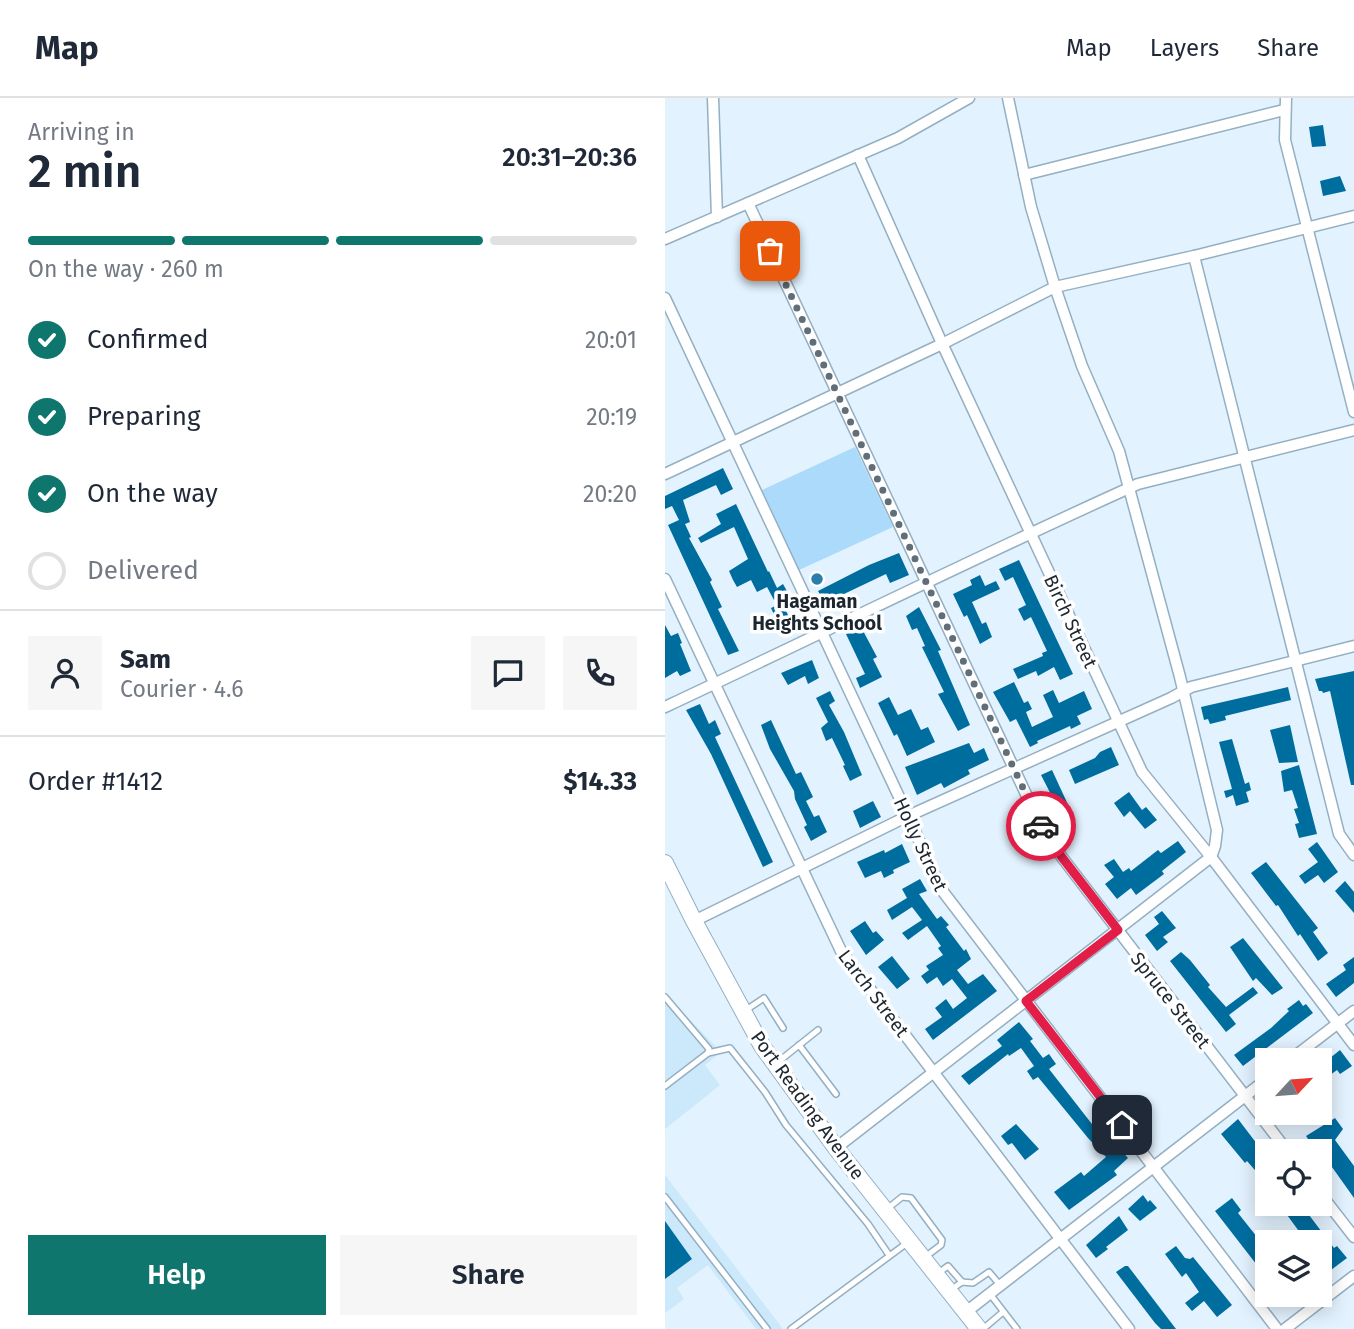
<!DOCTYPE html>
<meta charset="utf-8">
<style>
body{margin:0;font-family:"Fira Sans",sans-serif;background:#f6f6f7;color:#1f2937;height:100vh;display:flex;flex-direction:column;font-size:26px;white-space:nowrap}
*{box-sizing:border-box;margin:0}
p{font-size:23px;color:#747a83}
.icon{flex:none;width:38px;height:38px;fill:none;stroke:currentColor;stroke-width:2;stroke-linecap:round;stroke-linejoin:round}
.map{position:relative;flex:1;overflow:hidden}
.drawer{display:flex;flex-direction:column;background:#fff;width:665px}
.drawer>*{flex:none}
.needle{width:46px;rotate:64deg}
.tools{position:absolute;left:590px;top:950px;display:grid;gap:14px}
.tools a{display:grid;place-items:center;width:77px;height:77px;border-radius:0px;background:#fff;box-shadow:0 4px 18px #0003;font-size:35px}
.pin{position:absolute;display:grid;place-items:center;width:60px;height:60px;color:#fff;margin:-30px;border-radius:14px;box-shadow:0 4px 10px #0006}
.courier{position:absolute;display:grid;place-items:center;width:70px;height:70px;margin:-35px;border:5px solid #e11d48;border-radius:50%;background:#fff;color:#222;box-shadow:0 2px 9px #0007}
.headline em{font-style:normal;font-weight:600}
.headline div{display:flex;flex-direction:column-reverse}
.headline{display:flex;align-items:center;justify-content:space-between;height:119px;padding:0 28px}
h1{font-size:46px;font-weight:600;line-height:52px}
.bar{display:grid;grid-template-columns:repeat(4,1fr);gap:10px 7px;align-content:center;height:84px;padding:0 28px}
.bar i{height:9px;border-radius:5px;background:#e0e1e3}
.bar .active{background:#0f766e}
.bar p{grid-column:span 4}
.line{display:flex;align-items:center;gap:18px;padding:0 28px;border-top:2px solid #e0e1e3}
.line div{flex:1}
.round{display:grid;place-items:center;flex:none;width:74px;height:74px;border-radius:0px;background:#f6f6f7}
ol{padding:0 28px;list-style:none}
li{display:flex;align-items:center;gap:21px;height:77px}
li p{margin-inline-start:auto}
li .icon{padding:7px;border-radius:50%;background:#0f766e;color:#fff;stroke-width:4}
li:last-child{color:#747a83}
li i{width:38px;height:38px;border:4px solid #e0e1e3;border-radius:50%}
.action{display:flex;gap:14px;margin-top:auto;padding:14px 28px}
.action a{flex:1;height:80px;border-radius:0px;background:#0f766e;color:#fff;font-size:28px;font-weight:600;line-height:80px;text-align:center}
.action a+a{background:#f6f6f7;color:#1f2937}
header{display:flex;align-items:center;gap:42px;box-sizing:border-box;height:98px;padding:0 35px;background:#fff;border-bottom:2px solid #e0e1e3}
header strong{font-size:33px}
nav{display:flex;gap:38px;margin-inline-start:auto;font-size:24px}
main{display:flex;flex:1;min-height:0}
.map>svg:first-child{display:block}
</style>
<header>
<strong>Map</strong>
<nav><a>Map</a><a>Layers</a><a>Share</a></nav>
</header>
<main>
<section class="drawer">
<div class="headline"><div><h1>2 min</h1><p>Arriving in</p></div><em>20:31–20:36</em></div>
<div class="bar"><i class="active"></i><i class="active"></i><i class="active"></i><i></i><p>On the way · 260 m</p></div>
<ol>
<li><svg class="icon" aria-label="check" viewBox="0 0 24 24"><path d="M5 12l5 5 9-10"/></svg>Confirmed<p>20:01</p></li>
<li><svg class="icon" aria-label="check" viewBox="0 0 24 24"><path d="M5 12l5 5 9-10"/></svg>Preparing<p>20:19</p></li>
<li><svg class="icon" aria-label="check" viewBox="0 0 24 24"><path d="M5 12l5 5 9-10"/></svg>On the way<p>20:20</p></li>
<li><i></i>Delivered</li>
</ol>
<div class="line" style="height:126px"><a class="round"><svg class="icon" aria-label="person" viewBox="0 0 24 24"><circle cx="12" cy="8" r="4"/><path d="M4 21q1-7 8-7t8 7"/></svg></a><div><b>Sam</b><p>Courier · 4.6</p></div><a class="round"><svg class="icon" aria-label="chat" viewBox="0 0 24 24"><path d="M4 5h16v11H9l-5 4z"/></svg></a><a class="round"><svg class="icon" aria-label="phone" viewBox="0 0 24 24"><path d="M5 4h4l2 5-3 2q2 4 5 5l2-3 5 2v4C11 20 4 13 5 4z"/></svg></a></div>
<div class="line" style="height:91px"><div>Order #1412</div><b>$14.33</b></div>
<div class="action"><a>Help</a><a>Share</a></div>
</section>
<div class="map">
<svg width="689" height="1231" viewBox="0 0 689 1231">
<rect width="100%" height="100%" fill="#e2f2fe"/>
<g fill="#cce8fb">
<polygon points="0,896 56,954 40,967 55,987 0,1031"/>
<polygon points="0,1077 118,1231 91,1231 43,1167 12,1190 19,1201 0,1215"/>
</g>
<polygon fill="#abdafb" points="190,349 228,429 134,472 97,392"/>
<g fill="#006d9f">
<polygon points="658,27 661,48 647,49 644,29"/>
<polygon points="675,78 681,93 658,98 655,83"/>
<polygon points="58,370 68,391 56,397 51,387 18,402 25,424 20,426 26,439 24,440 47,482 45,484 57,509 53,511 74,553 63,557 3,427 14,422 7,408 0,411 0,398"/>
<polygon points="71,406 103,474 104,473 112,490 118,486 123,495 109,502 102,489 92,494 86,482 72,489 68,482 64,473 83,461 69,429 36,445 33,440 56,426 51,416"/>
<polygon points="234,455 244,477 225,485 221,476 160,505 153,493 204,467"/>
<polygon points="354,462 408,576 395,582 389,569 373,578 371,573 353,581 348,571 378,558 377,555 382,553 366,519 359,523 353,511 361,507 348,479 340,483 334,471"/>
<polygon points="315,477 320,488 331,483 335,491 307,504 317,526 321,524 327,539 315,546 302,517 299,519 288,496 307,487 305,482"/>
<polygon points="117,505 127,525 115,530 106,510"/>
<polygon points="254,509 276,552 273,553 305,627 293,633 273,596 279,594 257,549 260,548 252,530 247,532 241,518"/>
<polygon points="0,527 6,538 13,535 17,545 15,546 26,573 15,578 12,573 0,580"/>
<polygon points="196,529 212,559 208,561 217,579 195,590 191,580 200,576 181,536"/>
<polygon points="147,562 154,580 143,586 140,578 123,587 116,575"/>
<polygon points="689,573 689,687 686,687 665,593 658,595 657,593 654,593 650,581"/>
<polygon points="349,584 359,605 363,603 367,611 361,614 367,629 388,619 378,597 388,592 394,605 419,593 427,611 412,618 416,626 406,631 405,628 372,643 373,645 365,649 351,621 345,624 328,594"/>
<polygon points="623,589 626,602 560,618 561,622 545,626 543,621 539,622 536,609"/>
<polygon points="165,593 170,603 164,607 179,634 197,677 185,683 178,668 180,667 167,640 161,643 156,630 163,624 151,600"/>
<polygon points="224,599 233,617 246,611 256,632 263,629 270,644 242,658 232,636 229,638 213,605"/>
<polygon points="35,606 44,626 50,622 56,636 50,639 108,764 98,769 46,656 21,612"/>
<polygon points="106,622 131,676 136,674 148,699 141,703 149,719 154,717 162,734 146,743 139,729 142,727 130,701 129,693 105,651 96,627"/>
<polygon points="625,627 633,664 614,665 605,632"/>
<polygon points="567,641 580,686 584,684 586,692 581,694 584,704 571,708 568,697 561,700 559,693 567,691 554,644"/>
<polygon points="304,645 309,655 319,650 324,662 303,672 305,676 279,690 276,685 252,697 240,669"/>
<polygon points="446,649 454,667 410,686 404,672 430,660 435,654"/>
<polygon points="634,667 652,736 634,740 630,726 634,725 629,711 633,710 627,692 619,694 616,673"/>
<polygon points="387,672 405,711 396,716 376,677"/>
<polygon points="464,694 477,712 481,709 492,722 480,731 465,713 459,719 449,705"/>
<polygon points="208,703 216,719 195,730 188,713"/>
<polygon points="513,743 521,754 497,773 499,776 471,797 466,790 452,801 440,786 449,779 439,767 449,761 458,774 464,770 466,773 493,752 496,755"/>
<polygon points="652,744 673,774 659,785 653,777 640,786 634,778 653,764 643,751"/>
<polygon points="237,746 245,764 228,772 229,775 219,780 216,773 200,780 192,764 219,752 220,755"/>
<polygon points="601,764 653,830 648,834 663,855 653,863 635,836 633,838 613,807 611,808 586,775"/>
<polygon points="255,781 262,793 254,796 272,821 276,818 284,827 281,829 299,853 301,851 306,861 292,872 303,886 318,876 332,893 268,942 260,931 277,919 270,910 281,901 288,911 302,900 287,881 278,888 272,879 262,886 256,878 264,872 261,868 278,857 273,850 276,848 262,828 243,842 237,835 257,822 247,809 227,822 222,812 242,800 237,791"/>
<polygon points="680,783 689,794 689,815 670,793"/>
<polygon points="497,813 511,830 498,839 503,844 492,853 480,837 494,826 489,819"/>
<polygon points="200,823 208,835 211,833 219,842 201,857 185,833"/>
<polygon points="578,840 618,890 607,897 591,880 588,883 565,849"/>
<polygon points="516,854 525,862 545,887 543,889 561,909 588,889 593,895 564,917 571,926 561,934 505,863"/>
<polygon points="227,858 245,881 232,891 213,869"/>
<polygon points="689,859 689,885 671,899 661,886 681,872 678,867"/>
<polygon points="634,902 638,908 641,906 648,915 578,968 569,957 606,930 624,913 622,911"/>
<polygon points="354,924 368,941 365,943 378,960 384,956 391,966 384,971 448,1053 453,1049 463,1060 449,1073 452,1077 404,1112 389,1094 416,1074 419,1078 441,1059 423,1040 373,979 368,982 362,973 369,968 356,950 344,958 343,956 304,987 296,978 337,948 332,942"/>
<polygon points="675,952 687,968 675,976 672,972 654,985 654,969"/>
<polygon points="670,1020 678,1031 670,1042 689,1068 689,1100 662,1062 652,1054 641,1038"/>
<polygon points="573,1021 602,1059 602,1086 582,1063 580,1065 556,1036"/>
<polygon points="351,1026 374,1051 360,1062 347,1045 343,1047 336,1038"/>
<polygon points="478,1097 483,1104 485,1102 492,1110 475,1123 463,1111"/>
<polygon points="567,1100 576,1112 573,1115 596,1144 593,1146 602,1158 602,1180 550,1113"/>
<polygon points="614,1106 632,1106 638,1115 641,1113 669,1150 672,1148 682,1160 654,1181 654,1161 659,1158 654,1151 654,1144 647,1144 641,1135 636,1136"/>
<polygon points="454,1118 463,1132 441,1149 443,1151 431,1160 421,1147"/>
<polygon points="0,1123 27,1161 0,1181"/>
<polygon points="511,1148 520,1160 525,1161 528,1159 567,1207 552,1219 539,1203 527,1213 520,1205 534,1194 521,1175 517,1179 500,1156"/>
<polygon points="460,1168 463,1168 511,1231 496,1231 490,1225 451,1174"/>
</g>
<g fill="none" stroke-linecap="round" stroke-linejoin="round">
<defs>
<g id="lane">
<polyline points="0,899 44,951 43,955 0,988"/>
<polyline points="81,912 99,900 118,930"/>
<polyline points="134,947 171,996"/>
<polyline points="43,955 65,950 100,994 121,1027 203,1126 224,1157"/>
<polyline points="113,964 153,932"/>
<polyline points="0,1099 102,1231"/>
<polyline points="222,1111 237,1099 246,1100 277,1142 276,1147 260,1159"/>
<polyline points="272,1176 283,1168 297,1184"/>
<polyline points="287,1191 297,1184 308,1185 324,1174 335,1187"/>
<polyline points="325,1196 352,1231"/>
<polyline points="126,1231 242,1145"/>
<polyline points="318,1231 338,1214"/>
</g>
<g id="street">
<polyline points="48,0 52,119"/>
<polyline points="621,0 620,42 689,314"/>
<polyline points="193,57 275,241 477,674 546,759 689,947"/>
<polyline points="359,77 619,12"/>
<polyline points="83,105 376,728 396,758 623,1054"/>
<polyline points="0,141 233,40 304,0"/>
<polyline points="529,158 674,736 689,757"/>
<polyline points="0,200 243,718 276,791 612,1231"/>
<polyline points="0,376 277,246 390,189 529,158 689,118"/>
<polyline points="0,481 176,853 464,1231"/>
<path d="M0,609c158,-74 315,-152 473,-223l216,-54"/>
<polyline points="29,823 243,718 506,600 526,589 689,548"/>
<polyline points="625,962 689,913"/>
<polyline points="171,1050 546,759 550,748 552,732 515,579 454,353 417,268 390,189 366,109 343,0"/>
<polyline points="654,1094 689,1139"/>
<polyline points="301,1214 602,981"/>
<polyline points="620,1231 689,1178"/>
</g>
<polyline id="secondary" points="0,765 29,823 97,948 171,1050 314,1231"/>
</defs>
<use href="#lane" stroke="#94afc2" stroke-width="8"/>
<use href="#street" stroke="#94afc2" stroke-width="13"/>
<use href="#secondary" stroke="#94afc2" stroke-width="18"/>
<use href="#lane" stroke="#fff" stroke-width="5"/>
<use href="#street" stroke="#fff" stroke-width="10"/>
<use href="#secondary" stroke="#fff" stroke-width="16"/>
</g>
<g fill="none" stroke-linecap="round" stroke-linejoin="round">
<polyline stroke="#616d77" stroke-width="7" stroke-dasharray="0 12.6" points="105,153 376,728"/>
<polyline stroke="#e11d48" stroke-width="9" points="376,728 396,758 453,832 361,903 457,1027"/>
</g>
<circle fill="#2a7eae" stroke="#fff" stroke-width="2.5" cx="152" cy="481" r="7"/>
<g text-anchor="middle" stroke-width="7" stroke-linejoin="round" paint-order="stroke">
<g font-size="19" font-weight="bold" fill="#1c262e" stroke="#fff">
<text x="152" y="510">Hagaman<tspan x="152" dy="22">Heights School</tspan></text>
</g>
<g font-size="19" fill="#1c262e" stroke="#fff">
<text transform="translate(406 523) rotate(65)" y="7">Birch Street</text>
<text transform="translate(256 746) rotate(65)" y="7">Holly Street</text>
<text transform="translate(209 895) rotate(53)" y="7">Larch Street</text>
<text transform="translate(506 902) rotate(52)" y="7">Spruce Street</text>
<text transform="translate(143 1007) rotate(54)" y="7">Port Reading Avenue</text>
</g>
</g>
</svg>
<div class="tools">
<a><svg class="needle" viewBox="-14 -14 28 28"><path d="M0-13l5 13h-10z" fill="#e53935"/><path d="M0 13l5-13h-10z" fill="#747a83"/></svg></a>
<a><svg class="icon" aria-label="locate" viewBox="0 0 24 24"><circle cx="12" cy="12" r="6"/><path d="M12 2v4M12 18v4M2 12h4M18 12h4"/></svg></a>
<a><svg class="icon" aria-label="layers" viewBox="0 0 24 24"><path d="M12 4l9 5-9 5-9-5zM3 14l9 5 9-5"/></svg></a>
</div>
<div class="pin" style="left:105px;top:153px;background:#ea580c"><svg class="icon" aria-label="bag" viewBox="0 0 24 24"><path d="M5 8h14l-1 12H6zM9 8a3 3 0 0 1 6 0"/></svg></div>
<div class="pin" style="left:457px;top:1027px;background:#1f2937"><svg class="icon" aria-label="home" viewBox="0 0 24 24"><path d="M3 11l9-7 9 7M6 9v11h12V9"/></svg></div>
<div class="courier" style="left:376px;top:728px"><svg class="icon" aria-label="car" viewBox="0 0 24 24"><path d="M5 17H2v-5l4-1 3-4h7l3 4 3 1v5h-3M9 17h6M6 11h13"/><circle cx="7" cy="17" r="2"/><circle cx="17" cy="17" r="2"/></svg></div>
</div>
</main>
